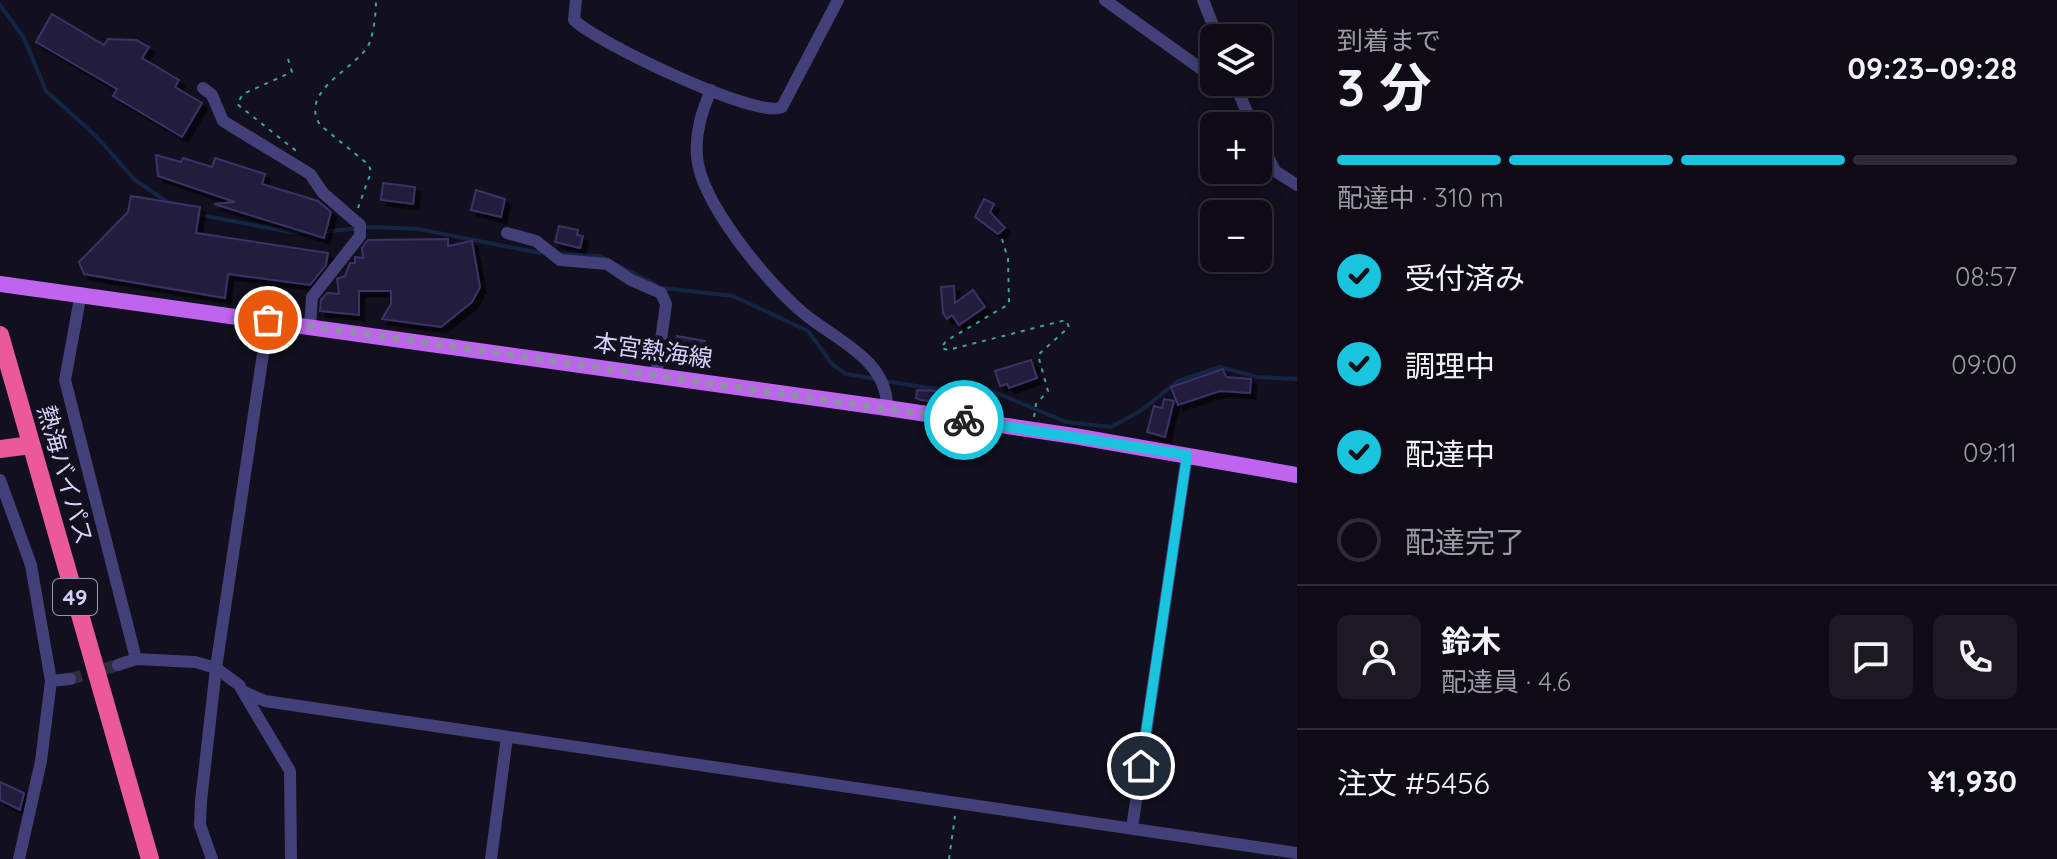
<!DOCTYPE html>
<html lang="ja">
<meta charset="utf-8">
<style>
body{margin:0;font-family:Quicksand,"Noto Sans JP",sans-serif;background:#1c1923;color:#f1f3f6;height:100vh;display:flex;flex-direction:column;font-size:30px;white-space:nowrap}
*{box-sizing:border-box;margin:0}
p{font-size:26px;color:#9b9ba1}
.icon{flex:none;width:44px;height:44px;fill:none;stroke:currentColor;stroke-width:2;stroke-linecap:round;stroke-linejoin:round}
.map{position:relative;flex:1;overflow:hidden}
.panel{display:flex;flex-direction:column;background:#0e0b16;width:760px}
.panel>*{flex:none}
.buttons{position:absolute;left:1200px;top:24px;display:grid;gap:16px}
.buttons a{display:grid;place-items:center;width:72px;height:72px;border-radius:12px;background:#0e0b16;box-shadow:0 4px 20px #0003,0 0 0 2px #2e2b35;font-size:40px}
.pin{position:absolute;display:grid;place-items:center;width:68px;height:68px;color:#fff;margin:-34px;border:4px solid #fff;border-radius:50%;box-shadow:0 2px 8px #0007}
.courier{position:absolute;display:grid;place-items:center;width:80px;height:80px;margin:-40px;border:6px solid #19c4de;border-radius:50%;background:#fff;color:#222;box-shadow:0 2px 10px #0007}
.head em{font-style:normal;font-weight:700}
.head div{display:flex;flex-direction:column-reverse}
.head{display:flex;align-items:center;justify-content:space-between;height:136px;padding:0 40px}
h1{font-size:52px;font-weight:700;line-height:60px}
.bar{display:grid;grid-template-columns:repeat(4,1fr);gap:12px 8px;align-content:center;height:96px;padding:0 40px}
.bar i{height:10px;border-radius:6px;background:#2e2b35}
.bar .current{background:#19c4de}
.bar p{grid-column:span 4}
.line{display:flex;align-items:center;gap:20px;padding:0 40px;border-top:2px solid #2e2b35}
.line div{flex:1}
.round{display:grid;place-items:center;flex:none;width:84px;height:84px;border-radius:12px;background:#1c1923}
ol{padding:0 40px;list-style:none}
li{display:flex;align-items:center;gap:24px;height:88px}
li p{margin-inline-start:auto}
li .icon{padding:8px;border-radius:50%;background:#19c4de;color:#111;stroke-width:4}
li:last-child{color:#9b9ba1}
li i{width:44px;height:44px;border:4px solid #2e2b35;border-radius:50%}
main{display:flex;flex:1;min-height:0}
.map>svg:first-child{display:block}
</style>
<main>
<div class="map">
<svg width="1297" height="859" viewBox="0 0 1297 859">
<defs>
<filter id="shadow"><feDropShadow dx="5.5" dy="5.5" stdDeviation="0" flood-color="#0009"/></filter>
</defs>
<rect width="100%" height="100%" fill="#120f1e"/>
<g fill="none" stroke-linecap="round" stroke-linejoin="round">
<g stroke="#142543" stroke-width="4">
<polyline points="0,5 24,38 46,91 96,136 135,180 169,203"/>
<polyline points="195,214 290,232 309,232"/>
<polyline points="322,232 371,227 418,229 540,253"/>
<polyline points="560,254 599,256 655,284"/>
<polyline points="663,288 733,296 808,331 832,364 846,374 876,379"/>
<polyline points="885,381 929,388 992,391 1066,422 1111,427 1142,410 1178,381 1220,367 1257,377 1297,379"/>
</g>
</g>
<g fill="#241d3d" stroke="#3d3166" stroke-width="2" filter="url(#shadow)">
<polygon points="52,14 104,45 108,39 136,40 149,47 142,58 179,80 175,87 202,103 182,137 113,96 117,89 36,42"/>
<polygon points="156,155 181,162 183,158 212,167 215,158 265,174 262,184 318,201 331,212 324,238 214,204 235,202 158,176"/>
<polygon points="383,183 415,187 413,204 381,200"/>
<polygon points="476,190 505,199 501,217 471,210"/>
<polygon points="131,196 200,207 196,233 328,253 326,265 310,285 228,274 225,298 84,274 79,262 128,212"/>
<polygon points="984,199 994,204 990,212 1005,228 998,234 975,217"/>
<polygon points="559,226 578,230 577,235 583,236 580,248 555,242"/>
<polygon points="448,239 448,246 472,241 480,287 472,302 441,327 382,319 391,304 391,291 359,291 359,315 320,311 321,300 327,293 339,294 337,279 345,276 350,263 355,263 355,257 363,258 362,248 368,240"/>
<polygon points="954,286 955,303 973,290 985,307 959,325 952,315 947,319 943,313 941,287"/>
<polygon points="677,336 705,341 703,356 674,351"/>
<polygon points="1031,360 1037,378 1009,388 1007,384 1000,386 995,371"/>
<polygon points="1223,369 1226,377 1251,379 1250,393 1220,391 1178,405 1171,387"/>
<polygon points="917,390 956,392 954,403 921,400 916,398"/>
<polygon points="1164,399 1174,401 1165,437 1147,432 1154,406 1162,408"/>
<polygon points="0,782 24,793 20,810 0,800"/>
</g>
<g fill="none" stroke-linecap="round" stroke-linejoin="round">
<polyline stroke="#302c3f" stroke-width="12" stroke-dasharray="12 6" stroke-linecap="butt" points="70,679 118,665"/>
<g stroke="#3ba4a1" stroke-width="2" stroke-dasharray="4 6" stroke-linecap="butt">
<polyline points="288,59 292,72 243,94 237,104 300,154"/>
<path d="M358,208l13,-36 -2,-7 -49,-40c-22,-35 38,-57 49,-81 5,-11 7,-32 7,-44"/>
<polyline points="1002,239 1008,259 1009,304 946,341 941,348 948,350 1066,320 1069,327 1038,355 1048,391 1036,404 1034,417"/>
<polyline points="949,859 955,816"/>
</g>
<g stroke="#433f78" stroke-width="12">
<path d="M576,0l-2,20c22,22 184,100 208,87l56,-107"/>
<polyline points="1105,0 1214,78"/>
<polyline points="1203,0 1218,38"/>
<polyline points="1234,82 1253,126"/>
<polyline points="203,88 212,95 223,121 310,174 323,193 360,225 360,236 312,297 310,326"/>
<path d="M711,90c-9,21 -16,42 -14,66 3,46 70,126 105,156 33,28 86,47 85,96"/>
<polyline points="1258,136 1275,171 1297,185"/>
<polyline points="507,233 536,241 560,260 607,264 631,280 661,293 666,304 656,376"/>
<polyline points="81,293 65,380 136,659"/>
<polyline points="0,480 31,565 51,681"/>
<polyline points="118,665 136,659 195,662 216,668 239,685 290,771 291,859"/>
<polyline points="244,692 265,701 1297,853"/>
<polyline points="1132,828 1187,455"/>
<polyline points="19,859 41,761 51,681 70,679"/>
<polyline points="212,859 200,825 201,801 216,668 268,320"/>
<polyline points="491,859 507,737"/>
</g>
<polyline stroke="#be64ee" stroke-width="16" points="0,284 887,408 1074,436 1297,475"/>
<g stroke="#ec599b" stroke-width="18">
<polyline points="0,335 150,859"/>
<polyline points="0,449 31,445"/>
</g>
</g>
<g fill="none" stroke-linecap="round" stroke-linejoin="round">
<polyline stroke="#928dad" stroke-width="8" stroke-dasharray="0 14.4" points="268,320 964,420"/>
<polyline stroke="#19c4de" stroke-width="10" points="964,420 1187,455 1141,766"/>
</g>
<g text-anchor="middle" stroke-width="8" stroke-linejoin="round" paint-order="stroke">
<rect fill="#120f1e" stroke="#9c97b8" stroke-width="2" x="53" y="579" width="44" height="36" rx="6"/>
<g font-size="22" font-weight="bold" fill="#d7d1fa">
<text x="75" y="605">49</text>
</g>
<g font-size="24" fill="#d7d1fa" stroke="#120f1e">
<text transform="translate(653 351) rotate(8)" y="8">本宮熱海線</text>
<text transform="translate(65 475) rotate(74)" y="8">熱海バイパス</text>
</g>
</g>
</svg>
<div class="buttons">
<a><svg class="icon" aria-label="layers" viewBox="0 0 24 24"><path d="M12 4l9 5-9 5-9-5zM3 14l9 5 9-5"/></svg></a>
<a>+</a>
<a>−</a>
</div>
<div class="pin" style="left:268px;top:320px;background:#ea580c"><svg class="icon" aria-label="bag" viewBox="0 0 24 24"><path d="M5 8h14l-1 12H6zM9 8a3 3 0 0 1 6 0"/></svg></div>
<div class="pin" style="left:1141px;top:766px;background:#1f2937"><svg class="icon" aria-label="home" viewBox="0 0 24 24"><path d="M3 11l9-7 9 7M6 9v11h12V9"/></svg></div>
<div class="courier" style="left:964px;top:420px"><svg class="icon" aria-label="bike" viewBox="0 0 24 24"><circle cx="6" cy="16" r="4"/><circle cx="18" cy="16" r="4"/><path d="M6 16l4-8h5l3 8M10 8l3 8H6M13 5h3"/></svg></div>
</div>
<section class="panel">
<div class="head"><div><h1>3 分</h1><p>到着まで</p></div><em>09:23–09:28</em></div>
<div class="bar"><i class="current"></i><i class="current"></i><i class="current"></i><i></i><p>配達中 · 310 m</p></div>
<ol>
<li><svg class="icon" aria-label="check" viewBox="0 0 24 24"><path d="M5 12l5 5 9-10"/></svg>受付済み<p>08:57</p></li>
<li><svg class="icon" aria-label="check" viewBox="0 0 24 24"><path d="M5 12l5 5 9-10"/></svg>調理中<p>09:00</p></li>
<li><svg class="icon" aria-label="check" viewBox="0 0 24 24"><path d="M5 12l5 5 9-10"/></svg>配達中<p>09:11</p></li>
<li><i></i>配達完了</li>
</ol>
<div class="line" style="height:144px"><a class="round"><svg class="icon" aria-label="person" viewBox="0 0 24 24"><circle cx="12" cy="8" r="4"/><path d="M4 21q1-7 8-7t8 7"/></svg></a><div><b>鈴木</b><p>配達員 · 4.6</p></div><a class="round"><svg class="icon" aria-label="chat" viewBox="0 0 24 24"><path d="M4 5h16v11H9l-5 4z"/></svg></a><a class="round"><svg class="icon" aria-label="phone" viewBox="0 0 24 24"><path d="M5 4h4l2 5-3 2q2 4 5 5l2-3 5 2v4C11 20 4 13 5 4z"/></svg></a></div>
<div class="line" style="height:104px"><div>注文 #5456</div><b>¥1,930</b></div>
</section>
</main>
